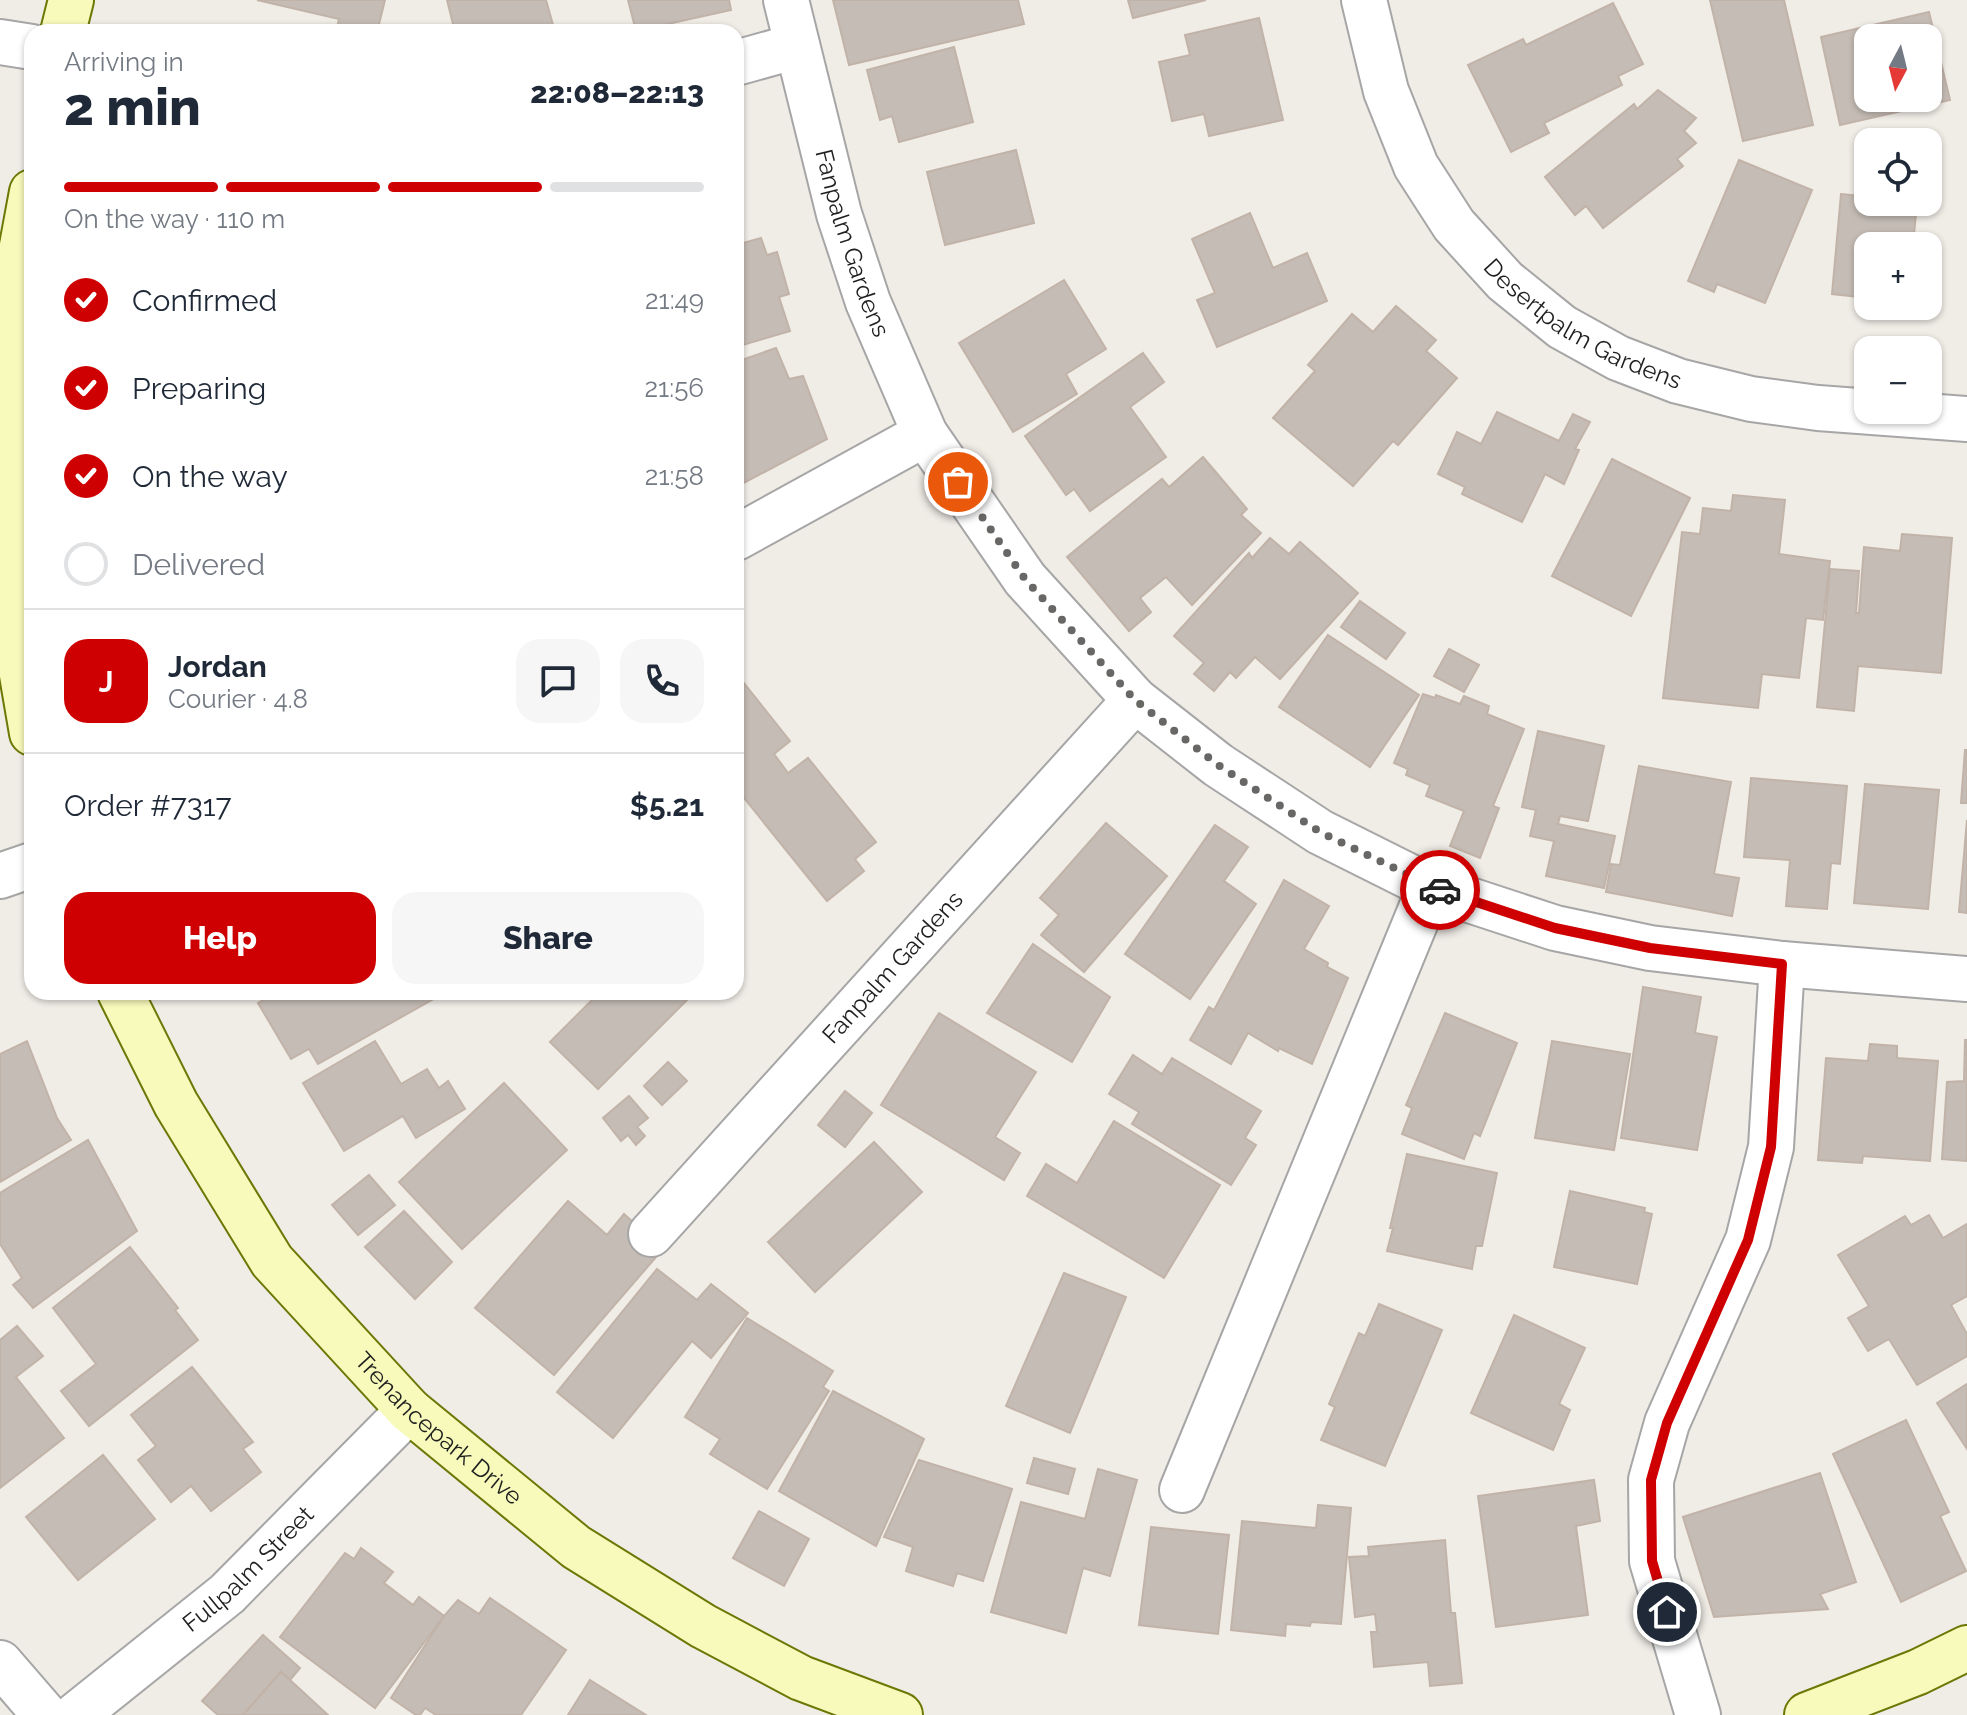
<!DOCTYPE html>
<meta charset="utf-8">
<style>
body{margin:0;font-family:Raleway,sans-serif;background:#f6f6f7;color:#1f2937;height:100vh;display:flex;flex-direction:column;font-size:30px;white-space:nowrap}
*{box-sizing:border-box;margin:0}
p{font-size:26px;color:#747a83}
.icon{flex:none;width:44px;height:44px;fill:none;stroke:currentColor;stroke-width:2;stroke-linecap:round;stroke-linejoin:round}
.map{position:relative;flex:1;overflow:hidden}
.side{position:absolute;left:24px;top:24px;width:720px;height:976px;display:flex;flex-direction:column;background:#fff;border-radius:24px;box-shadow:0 2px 6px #0004}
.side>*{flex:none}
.needle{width:52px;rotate:187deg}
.fabs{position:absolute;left:1854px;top:24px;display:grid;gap:16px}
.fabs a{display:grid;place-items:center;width:88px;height:88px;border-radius:16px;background:#fff;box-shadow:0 2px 6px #0004;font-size:40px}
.pin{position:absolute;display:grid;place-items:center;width:68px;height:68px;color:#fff;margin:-34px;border:4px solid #fff;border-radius:50%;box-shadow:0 2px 8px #0007}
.courier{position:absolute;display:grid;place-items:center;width:80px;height:80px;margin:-40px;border:6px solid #cf0001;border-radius:50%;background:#fff;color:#222;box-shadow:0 2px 10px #0007}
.head em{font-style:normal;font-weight:800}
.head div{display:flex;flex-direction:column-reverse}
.head{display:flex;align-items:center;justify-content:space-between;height:136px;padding:0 40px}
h1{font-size:52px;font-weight:800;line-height:60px}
.bar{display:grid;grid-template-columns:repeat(4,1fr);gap:12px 8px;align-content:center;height:96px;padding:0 40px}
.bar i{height:10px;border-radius:6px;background:#e0e1e3}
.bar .active{background:#cf0001}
.bar p{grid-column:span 4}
.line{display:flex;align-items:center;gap:20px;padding:0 40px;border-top:2px solid #e0e1e3}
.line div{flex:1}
.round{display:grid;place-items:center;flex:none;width:84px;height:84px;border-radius:24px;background:#f6f6f7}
ol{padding:0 40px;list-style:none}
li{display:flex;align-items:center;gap:24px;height:88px}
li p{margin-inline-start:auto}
li .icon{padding:8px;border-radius:50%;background:#cf0001;color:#fff;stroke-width:4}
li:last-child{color:#747a83}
li i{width:44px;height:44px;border:4px solid #e0e1e3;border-radius:50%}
.action{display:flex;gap:16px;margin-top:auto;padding:16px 40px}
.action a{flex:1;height:92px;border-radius:24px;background:#cf0001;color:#fff;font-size:32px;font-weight:800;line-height:92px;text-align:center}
.action a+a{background:#f6f6f7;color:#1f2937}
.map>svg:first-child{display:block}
</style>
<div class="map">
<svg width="1967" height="1715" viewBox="0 0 1967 1715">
<rect width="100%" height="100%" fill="#f0ece6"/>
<g fill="#c5bcb5" stroke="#c2b3a8" stroke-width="2" fill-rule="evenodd">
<polygon points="257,0 385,0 377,32 336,32 339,19"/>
<polygon points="447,0 546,0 555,32 455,32"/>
<polygon points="628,0 729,0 731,10 636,31"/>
<polygon points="833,0 1018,0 1024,24 849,65"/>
<polygon points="1128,0 1206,0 1133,18"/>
<polygon points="1710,0 1784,0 1813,125 1743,141"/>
<polygon points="1613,3 1643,64 1618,76 1622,85 1544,123 1549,133 1511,152 1468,65 1523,39 1526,45"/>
<path d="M1929,12l21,88 -110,25 -19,-88zM1868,38h60v60h-60z"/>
<polygon points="1259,18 1283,120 1209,136 1204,114 1172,121 1159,62 1190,55 1185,35"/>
<polygon points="954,47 973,122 899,142 892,116 880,120 867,70"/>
<polygon points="1658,90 1696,118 1684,131 1696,143 1677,159 1683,166 1603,228 1586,206 1575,215 1545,177 1634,104 1637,109"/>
<polygon points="1016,150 1034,223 945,245 927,172"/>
<polygon points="1739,160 1812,190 1765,303 1717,284 1714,292 1688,281"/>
<polygon points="1841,194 1868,197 1868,202 1917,202 1913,246 1868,246 1868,298 1832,294"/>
<polygon points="1250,213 1273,268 1307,253 1327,301 1217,347 1197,300 1215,293 1192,239"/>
<polygon points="761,238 767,255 777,252 789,294 779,297 790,331 736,347 736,245"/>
<polygon points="1064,280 1106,349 1066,374 1077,394 1013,432 959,343"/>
<polygon points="1396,306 1436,340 1426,351 1457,378 1398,445 1393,441 1353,486 1273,418 1315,371 1308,365 1352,314 1373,332"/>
<polygon points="776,348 789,379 803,376 827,439 736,487 736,362"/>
<polygon points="1143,353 1164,382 1130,407 1166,457 1090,511 1074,489 1066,495 1025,436"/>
<polygon points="1497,412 1559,441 1573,414 1590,422 1575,449 1579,450 1564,484 1545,474 1522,522 1462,494 1465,487 1438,474 1457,432 1481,444"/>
<polygon points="1203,457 1247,509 1241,515 1261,533 1192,605 1166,577 1140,598 1151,612 1129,631 1067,557 1162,479 1169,487"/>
<polygon points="1612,459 1690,498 1631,616 1552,576"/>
<polygon points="1733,495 1785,500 1779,554 1830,561 1823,620 1806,618 1799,678 1762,674 1758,708 1663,698 1682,532 1700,534 1703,508 1731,511"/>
<polygon points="1902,534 1952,538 1941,673 1858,666 1854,711 1817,707 1830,569 1859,571 1856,613 1859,613 1864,547 1900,551"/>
<polygon points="1270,538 1289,554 1300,542 1358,593 1280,679 1255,657 1236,678 1230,672 1214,691 1194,674 1204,663 1174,636 1249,553 1252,558"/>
<polygon points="1360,601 1405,633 1386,659 1341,627"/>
<polygon points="1328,635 1419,695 1370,767 1279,707"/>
<polygon points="1449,649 1479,665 1464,692 1434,676"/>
<polygon points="736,673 790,741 774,754 788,773 808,758 876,842 855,859 864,871 827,901 736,788"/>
<polygon points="1423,694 1435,698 1436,695 1460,704 1464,696 1489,706 1487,714 1524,729 1493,806 1499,808 1480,858 1450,846 1464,811 1426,796 1430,785 1406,775 1408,769 1394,763"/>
<polygon points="1538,731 1604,746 1588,821 1560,816 1558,824 1615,836 1604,888 1546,876 1554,841 1530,836 1536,810 1522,807"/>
<polygon points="1965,750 1967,750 1967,803 1961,803"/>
<polygon points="1639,766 1731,782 1714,874 1739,878 1732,916 1606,892 1611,864 1620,865"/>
<polygon points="1751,778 1847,786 1840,864 1831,863 1827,909 1786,906 1790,860 1744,857"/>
<polygon points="1865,784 1939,790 1928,909 1854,903"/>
<polygon points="1967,820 1967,913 1959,912"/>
<polygon points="1106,823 1167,876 1084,972 1041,935 1059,915 1040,898"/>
<polygon points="1215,825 1248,847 1224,881 1256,904 1190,999 1125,954"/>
<polygon points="1284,880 1329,906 1304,949 1328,963 1327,967 1348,978 1312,1064 1279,1048 1278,1051 1248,1033 1231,1064 1190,1040 1209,1007 1214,1010"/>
<polygon points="1033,944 1110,997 1072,1062 987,1013"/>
<polygon points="1643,987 1701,997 1695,1033 1717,1037 1697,1150 1621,1138"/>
<polygon points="277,992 446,992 318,1064 309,1049 291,1059 258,1003"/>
<polygon points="600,992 695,992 598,1089 550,1042"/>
<polygon points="939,1013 1036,1072 995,1137 1020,1153 1004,1180 881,1105"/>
<polygon points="1445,1013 1517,1043 1480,1136 1474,1133 1464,1159 1402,1134 1412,1108 1406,1105"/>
<polygon points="1965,1040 1967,1040 1967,1161 1942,1159 1947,1082 1964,1081"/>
<polygon points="27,1041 57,1118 71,1140 0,1182 0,1054"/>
<polygon points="375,1041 401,1084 427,1069 439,1088 448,1081 465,1109 416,1138 403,1116 344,1151 303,1083"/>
<polygon points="1552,1041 1630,1054 1614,1150 1535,1138"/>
<polygon points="1870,1044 1897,1046 1897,1058 1938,1061 1930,1161 1863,1156 1862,1163 1818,1160 1826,1058 1868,1061"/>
<polygon points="1133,1055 1162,1074 1172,1058 1261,1111 1245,1138 1256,1145 1231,1185 1132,1124 1139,1112 1109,1094"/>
<polygon points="668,1062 687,1081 662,1105 644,1086"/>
<polygon points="504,1083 567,1150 462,1249 399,1182"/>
<polygon points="845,1091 872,1113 845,1147 818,1125"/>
<polygon points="629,1096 648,1118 637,1127 645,1136 636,1145 628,1135 621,1141 603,1118"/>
<polygon points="1114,1121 1220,1185 1164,1278 1027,1196 1046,1164 1077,1183"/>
<polygon points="88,1140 137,1231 33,1308 13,1285 22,1278 0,1244 0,1193"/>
<polygon points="874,1142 922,1192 815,1292 768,1242"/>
<polygon points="1407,1154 1497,1173 1482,1246 1476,1246 1472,1269 1387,1251 1393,1228 1390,1228"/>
<polygon points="369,1175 395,1205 358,1235 332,1205"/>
<polygon points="1570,1191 1645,1208 1644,1212 1652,1214 1637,1284 1554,1267"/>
<polygon points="568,1201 607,1235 624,1214 663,1249 554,1375 475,1308"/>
<polygon points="404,1211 452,1262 415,1299 365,1247"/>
<polygon points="1929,1215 1943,1238 1967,1224 1967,1296 1951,1305 1967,1334 1967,1356 1917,1385 1889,1339 1868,1351 1848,1318 1869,1306 1838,1255 1905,1216 1911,1225"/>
<polygon points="130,1247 178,1308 175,1310 198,1340 89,1426 61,1391 96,1364 53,1308"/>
<polygon points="657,1269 697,1300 711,1284 748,1313 711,1358 692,1341 613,1438 557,1392"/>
<polygon points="1064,1273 1126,1297 1070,1433 1006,1406"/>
<polygon points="1379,1304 1442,1330 1385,1466 1321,1440 1335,1407 1329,1404 1359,1333 1365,1336"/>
<polygon points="1514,1315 1585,1348 1559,1404 1570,1410 1553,1450 1471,1413"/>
<polygon points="747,1318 833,1371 823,1387 829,1391 767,1489 710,1454 720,1439 685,1417"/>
<polygon points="17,1326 43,1356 16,1377 64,1438 0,1488 0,1340"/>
<polygon points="192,1367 253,1442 243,1449 261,1472 211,1511 191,1486 171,1502 138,1460 156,1446 131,1415"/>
<polygon points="1967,1384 1967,1449 1937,1403"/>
<polygon points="833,1391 924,1439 876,1546 779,1491"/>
<polygon points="1906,1420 1949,1512 1940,1516 1966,1571 1901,1602 1833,1454"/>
<polygon points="103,1455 155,1519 78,1580 26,1517"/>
<polygon points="1034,1458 1075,1469 1068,1494 1027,1483"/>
<polygon points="919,1460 1012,1489 983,1581 957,1573 953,1586 906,1571 913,1547 884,1537"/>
<polygon points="1098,1469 1137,1480 1110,1576 1083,1568 1066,1633 991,1612 1021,1502 1085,1519"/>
<polygon points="1820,1473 1856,1582 1820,1594 1828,1609 1714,1617 1683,1517"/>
<polygon points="1594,1480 1600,1521 1576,1526 1588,1615 1496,1627 1478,1496"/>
<polygon points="1318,1505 1351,1508 1341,1624 1311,1622 1310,1626 1286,1624 1285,1636 1231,1630 1242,1521 1316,1528"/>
<polygon points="759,1511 809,1539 784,1586 733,1558"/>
<polygon points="1151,1527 1229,1535 1218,1634 1139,1625"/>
<polygon points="1445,1540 1451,1613 1455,1613 1462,1683 1430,1686 1428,1662 1374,1667 1371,1632 1377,1632 1375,1614 1355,1617 1349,1557 1369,1556 1368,1547"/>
<polygon points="361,1548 393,1572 384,1583 413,1605 419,1597 444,1616 375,1708 280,1637 345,1553 354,1559"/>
<polygon points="490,1598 566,1650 521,1715 436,1715 425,1708 420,1715 416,1715 391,1698 444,1616 458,1600 479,1614"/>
<polygon points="263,1635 300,1668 290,1680 281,1672 243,1715 218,1715 202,1701"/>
<polygon points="281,1672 290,1680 328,1715 243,1715"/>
<polygon points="590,1680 646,1715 568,1715"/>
</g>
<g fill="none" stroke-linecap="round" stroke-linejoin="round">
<defs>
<g id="street">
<path id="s1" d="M786,0l53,214 29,88 57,132 100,145 110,121 83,65 102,67 110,55 125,41 95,20 132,16 185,15"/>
<path id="s2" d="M1364,0l22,91 30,75 38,59 51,56 57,46 56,31 60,23 73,18 67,9 149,11"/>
<polyline points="0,42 32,47"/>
<polyline points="736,63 797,46"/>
<polyline points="736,538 925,434"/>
<polyline points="0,876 32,865"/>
<path id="s3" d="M651,1234l484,-534"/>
<polyline points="1182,1490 1430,887"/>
<polyline points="0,1663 45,1715"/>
<path id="s4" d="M76,1715l151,-121 182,-184"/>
<polyline points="1698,1715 1652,1561 1651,1480 1667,1423 1748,1240 1771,1147 1782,964"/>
</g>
<g id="secondary">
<polyline points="63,32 71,0"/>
<polyline points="32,192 14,289 3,564 32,733"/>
<path id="s5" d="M120,992l56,112 96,157 137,149 167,137 127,79 98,52 99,37"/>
<polyline points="1807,1715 1918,1672 1967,1648"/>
</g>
</defs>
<use href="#street" stroke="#a6a6a6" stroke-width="48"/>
<use href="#secondary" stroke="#6c7805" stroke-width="48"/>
<use href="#street" stroke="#fff" stroke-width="44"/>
<use href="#secondary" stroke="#f7faba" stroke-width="44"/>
</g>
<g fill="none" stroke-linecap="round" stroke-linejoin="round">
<polyline stroke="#686765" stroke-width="8" stroke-dasharray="0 14.4" points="958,482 1025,579 1135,700 1218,765 1320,832 1440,890"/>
<polyline stroke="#cf0001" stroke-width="10" points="1440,890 1555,928 1650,948 1782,964 1771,1147 1748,1240 1667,1423 1651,1480 1652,1561 1667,1612"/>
</g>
<g text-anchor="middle" stroke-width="8" stroke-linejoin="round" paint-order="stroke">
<g font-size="24" fill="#1f1f1f" stroke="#fff">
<text dy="8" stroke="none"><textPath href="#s1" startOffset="252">Fanpalm Gardens</textPath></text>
<text dy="8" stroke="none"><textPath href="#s2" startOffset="410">Desertpalm Gardens</textPath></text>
<text dy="8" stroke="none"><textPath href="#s3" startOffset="360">Fanpalm Gardens</textPath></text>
<text dy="8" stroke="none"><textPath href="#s5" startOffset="546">Trenancepark Drive</textPath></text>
<text dy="8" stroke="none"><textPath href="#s4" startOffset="226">Fullpalm Street</textPath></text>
</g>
</g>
</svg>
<div class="fabs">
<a><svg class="needle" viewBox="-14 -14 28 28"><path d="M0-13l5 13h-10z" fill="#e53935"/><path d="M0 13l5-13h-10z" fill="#747a83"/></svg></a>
<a><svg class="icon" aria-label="locate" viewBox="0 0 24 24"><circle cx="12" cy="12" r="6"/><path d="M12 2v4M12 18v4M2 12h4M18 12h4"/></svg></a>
<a>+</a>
<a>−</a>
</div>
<div class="pin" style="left:958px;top:482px;background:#ea580c"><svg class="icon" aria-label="bag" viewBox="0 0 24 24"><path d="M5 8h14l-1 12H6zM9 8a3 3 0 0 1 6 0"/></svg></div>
<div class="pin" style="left:1667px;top:1612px;background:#1f2937"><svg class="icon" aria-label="home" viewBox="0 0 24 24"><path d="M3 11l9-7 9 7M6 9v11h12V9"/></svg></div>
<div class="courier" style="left:1440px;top:890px"><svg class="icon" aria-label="car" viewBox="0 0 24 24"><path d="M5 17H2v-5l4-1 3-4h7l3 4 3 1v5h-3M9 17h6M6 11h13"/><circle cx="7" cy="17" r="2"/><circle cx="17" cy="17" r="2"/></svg></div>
<section class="side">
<div class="head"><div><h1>2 min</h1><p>Arriving in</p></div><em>22:08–22:13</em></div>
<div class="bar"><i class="active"></i><i class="active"></i><i class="active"></i><i></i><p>On the way · 110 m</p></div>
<ol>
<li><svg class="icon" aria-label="check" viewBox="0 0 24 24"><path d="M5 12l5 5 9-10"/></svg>Confirmed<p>21:49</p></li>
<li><svg class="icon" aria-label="check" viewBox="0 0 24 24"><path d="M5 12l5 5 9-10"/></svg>Preparing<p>21:56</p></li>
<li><svg class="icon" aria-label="check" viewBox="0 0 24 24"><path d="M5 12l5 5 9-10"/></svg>On the way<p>21:58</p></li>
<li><i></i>Delivered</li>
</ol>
<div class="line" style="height:144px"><b class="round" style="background:#cf0001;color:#fff">J</b><div><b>Jordan</b><p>Courier · 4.8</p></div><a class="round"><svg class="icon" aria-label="chat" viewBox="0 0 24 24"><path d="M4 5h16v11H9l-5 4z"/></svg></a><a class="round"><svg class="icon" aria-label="phone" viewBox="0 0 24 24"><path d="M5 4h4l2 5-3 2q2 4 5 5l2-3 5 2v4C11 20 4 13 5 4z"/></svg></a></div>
<div class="line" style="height:104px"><div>Order #7317</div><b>$5.21</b></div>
<div class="action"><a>Help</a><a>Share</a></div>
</section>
</div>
